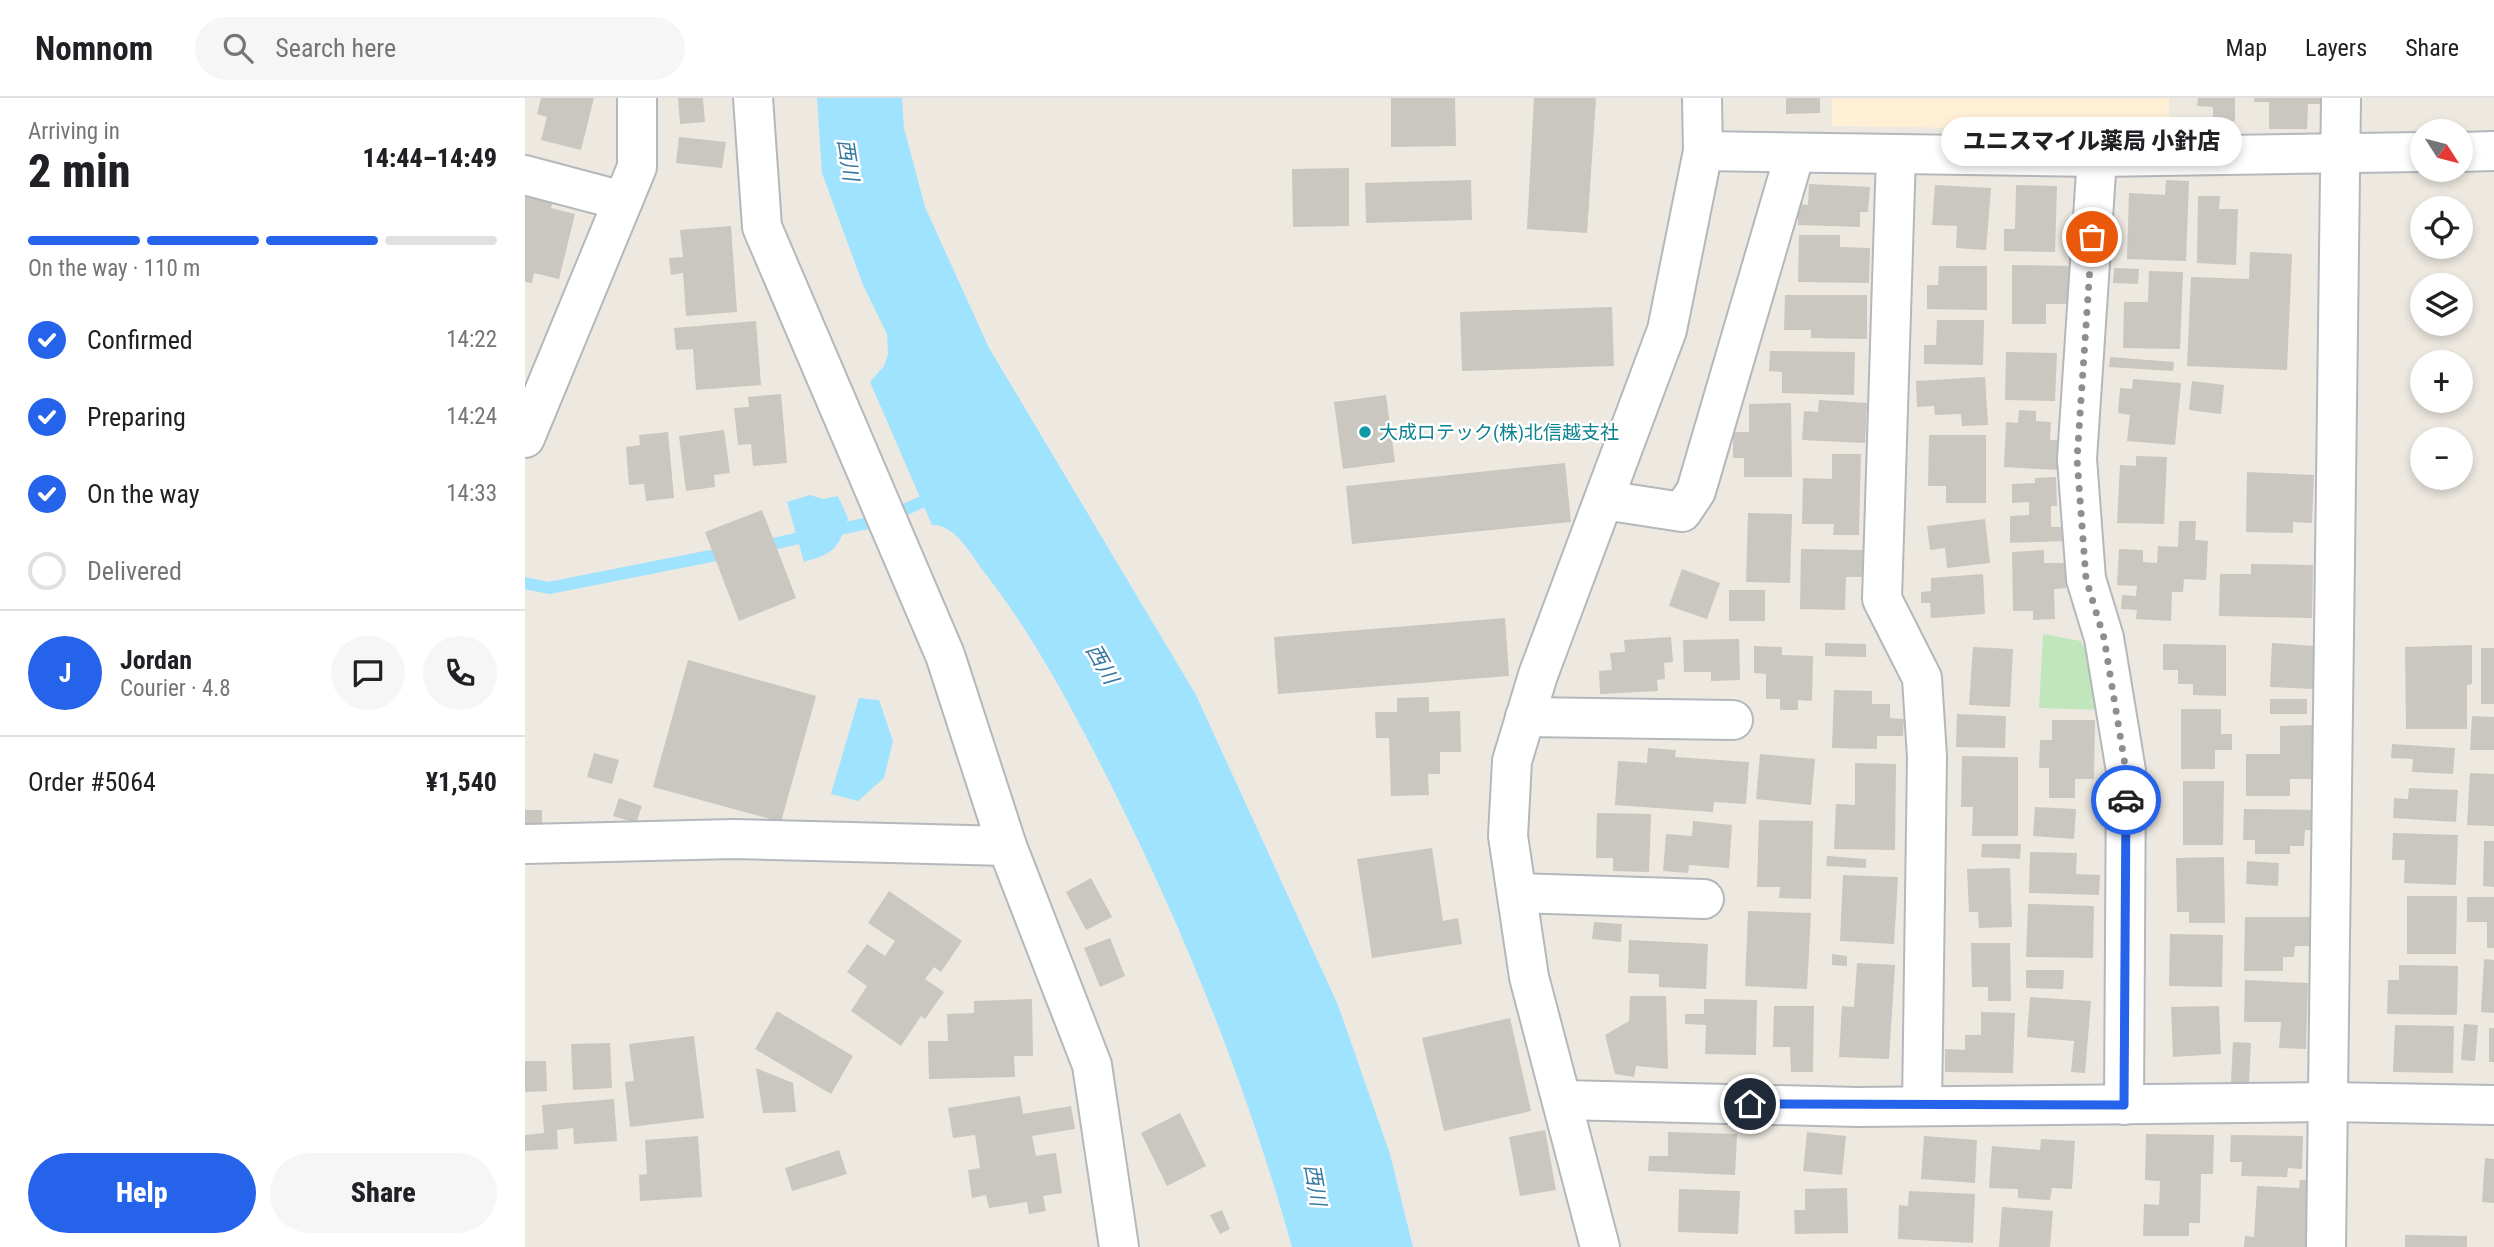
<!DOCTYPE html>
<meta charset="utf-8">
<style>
body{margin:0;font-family:"Roboto Condensed","Noto Sans JP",sans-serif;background:#f6f6f6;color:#202124;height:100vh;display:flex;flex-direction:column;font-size:26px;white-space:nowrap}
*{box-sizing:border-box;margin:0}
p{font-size:23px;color:#757577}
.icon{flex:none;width:38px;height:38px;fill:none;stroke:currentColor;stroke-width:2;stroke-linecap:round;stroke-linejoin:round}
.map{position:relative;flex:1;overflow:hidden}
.sheet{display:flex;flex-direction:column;background:#fff;width:525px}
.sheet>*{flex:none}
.needle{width:46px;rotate:126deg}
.controls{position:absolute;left:1885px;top:21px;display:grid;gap:14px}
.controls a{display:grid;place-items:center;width:63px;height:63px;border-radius:50%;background:#fff;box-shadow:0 4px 10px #0003;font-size:35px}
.pin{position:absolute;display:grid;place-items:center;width:60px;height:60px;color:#fff;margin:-30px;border:4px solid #fff;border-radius:50%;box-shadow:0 2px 7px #0007}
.courier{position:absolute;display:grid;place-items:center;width:70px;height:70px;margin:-35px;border:5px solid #2563eb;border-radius:50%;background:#fff;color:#222;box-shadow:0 2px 9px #0007}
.bubble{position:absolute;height:49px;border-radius:24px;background:#fff;box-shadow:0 4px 10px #0003;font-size:23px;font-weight:800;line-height:49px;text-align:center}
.headline em{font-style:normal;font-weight:800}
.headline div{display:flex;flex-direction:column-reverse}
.headline{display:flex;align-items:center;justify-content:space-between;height:119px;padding:0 28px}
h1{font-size:46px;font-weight:800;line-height:52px}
.bar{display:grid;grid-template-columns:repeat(4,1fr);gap:10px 7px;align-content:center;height:84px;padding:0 28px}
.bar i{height:9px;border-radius:5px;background:#e0e0e0}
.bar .active{background:#2563eb}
.bar p{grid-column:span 4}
.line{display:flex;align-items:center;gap:18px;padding:0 28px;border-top:2px solid #e0e0e0}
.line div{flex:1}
.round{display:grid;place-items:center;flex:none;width:74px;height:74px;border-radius:37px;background:#f6f6f6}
ol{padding:0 28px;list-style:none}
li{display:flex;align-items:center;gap:21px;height:77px}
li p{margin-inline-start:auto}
li .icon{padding:7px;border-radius:50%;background:#2563eb;color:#fff;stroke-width:4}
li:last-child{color:#757577}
li i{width:38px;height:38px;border:4px solid #e0e0e0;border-radius:50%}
.primary-button{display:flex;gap:14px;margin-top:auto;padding:14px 28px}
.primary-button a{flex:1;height:80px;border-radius:42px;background:#2563eb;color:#fff;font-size:28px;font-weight:800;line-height:80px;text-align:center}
.primary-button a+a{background:#f6f6f6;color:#202124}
header{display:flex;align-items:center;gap:42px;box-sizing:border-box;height:98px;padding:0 35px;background:#fff;border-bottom:2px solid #e0e0e0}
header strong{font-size:33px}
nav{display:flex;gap:38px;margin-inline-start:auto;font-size:24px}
.search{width:490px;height:63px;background:#f6f6f6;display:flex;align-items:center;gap:18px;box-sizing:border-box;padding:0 24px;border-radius:38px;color:#757577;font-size:26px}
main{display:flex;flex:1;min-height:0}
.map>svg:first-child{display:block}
</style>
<header>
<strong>Nomnom</strong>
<div class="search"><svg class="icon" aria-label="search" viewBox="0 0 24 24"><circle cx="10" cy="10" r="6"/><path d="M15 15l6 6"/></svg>Search here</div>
<nav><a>Map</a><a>Layers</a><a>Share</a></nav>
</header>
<main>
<section class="sheet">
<div class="headline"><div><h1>2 min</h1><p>Arriving in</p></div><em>14:44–14:49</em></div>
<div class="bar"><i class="active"></i><i class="active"></i><i class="active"></i><i></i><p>On the way · 110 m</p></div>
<ol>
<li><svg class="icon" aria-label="check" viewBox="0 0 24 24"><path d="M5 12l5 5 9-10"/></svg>Confirmed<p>14:22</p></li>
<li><svg class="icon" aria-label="check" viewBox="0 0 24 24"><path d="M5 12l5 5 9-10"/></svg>Preparing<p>14:24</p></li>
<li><svg class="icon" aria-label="check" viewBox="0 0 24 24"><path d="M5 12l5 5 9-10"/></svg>On the way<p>14:33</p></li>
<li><i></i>Delivered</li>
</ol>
<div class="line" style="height:126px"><b class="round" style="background:#2563eb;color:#fff">J</b><div><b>Jordan</b><p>Courier · 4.8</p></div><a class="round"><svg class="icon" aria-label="chat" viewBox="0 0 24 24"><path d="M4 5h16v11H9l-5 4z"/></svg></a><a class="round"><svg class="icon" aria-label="phone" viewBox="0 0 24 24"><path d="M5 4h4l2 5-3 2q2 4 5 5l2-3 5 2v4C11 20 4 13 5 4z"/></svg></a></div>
<div class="line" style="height:91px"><div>Order #5064</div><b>¥1,540</b></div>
<div class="primary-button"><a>Help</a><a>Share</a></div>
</section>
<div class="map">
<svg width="1969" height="1149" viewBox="0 0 1969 1149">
<rect width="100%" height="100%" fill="#ede9e1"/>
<polygon fill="#ffefd5" points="1307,0 1644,0 1644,33 1307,28"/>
<polygon fill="#c2e6bc" points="1518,536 1556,543 1573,583 1578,612 1514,610"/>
<g fill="#9fe3ff">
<path d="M292,0h85l2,30 21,79 64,141 207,347 142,310 52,149 23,93h-121c-45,-161 -107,-315 -182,-464 -37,-73 -75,-145 -125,-210 -14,-17 -28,-48 -53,-48l-62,-143 14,-16 4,-12 -1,-20 -24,-49 -41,-112z"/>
<path d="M285,397l13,4 15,-3 10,22c-10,31 -13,35 -44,44l-17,-60z"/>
<polygon points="334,600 354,602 368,643 359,680 333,703 306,696"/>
</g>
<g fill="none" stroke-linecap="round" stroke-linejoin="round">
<g stroke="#9fe3ff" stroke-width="12">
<polyline points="306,433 357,422 410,398"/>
<polyline points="234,449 288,437"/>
<polyline points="0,485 24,490 206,454"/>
</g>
</g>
<g fill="#cac6c0">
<polygon points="16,0 69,0 56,52 16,42 22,19 12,16"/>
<polygon points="153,0 178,0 180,24 155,26"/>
<polygon points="866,0 930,0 931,48 866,49"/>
<polygon points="1009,0 1071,0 1062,135 1002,131"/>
<polygon points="1261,0 1295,0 1295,15 1261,16"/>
<polygon points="1673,0 1710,0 1710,23 1688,23 1688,9 1672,8"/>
<polygon points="1729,0 1797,0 1797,6 1783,6 1782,31 1744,31 1744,4 1729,4"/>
<polygon points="154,39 201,44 197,70 151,65"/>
<polygon points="824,70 824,128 768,129 767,71"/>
<polygon points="946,82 947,122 841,125 840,85"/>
<polygon points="1641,82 1664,83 1661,163 1602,161 1604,95 1640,97"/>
<polygon points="1284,86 1345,89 1343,114 1335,114 1335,129 1273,127 1273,106 1283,107"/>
<polygon points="1410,87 1466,90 1461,152 1431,150 1432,128 1407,127"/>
<polygon points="1491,87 1532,88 1530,154 1479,153 1479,131 1490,131"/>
<polygon points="0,94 28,101 26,110 50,116 34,181 9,175 7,185 0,184"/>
<polygon points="1673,98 1695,98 1694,111 1713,111 1711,167 1672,165"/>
<polygon points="206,128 212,214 161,218 158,175 146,177 144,160 158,159 155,132"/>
<polygon points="1274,137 1315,137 1315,149 1345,150 1344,185 1273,184"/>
<polygon points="1725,154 1767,156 1762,272 1662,268 1666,179 1724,181"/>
<polygon points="1487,167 1547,168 1546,206 1521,206 1521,226 1487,226"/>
<polygon points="1414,168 1462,168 1462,212 1402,211 1402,187 1413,187"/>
<polygon points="1589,170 1614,171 1613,186 1588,185"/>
<polygon points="1624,173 1658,174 1655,251 1598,250 1599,204 1623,204"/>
<polygon points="1260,197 1342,197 1342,241 1286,240 1286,232 1259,232"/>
<polygon points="1087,209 1089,268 937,273 935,214"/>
<polygon points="1412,222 1459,222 1458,267 1399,266 1399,247 1411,247"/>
<polygon points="231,223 236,287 171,292 168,251 151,252 149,230"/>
<polygon points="1245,253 1330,254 1329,297 1257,295 1257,274 1244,273"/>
<polygon points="1481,254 1532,255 1530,303 1480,302"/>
<polygon points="1585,259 1649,264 1648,273 1584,269"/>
<polygon points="1460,279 1463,327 1437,328 1436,316 1410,317 1409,308 1392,309 1391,283"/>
<polygon points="1608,281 1656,285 1650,347 1602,343 1605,317 1593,315 1595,290 1607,291"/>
<polygon points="1667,283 1699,287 1696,316 1664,312"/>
<polygon points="256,296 262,365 228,368 226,346 213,347 209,310 224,309 223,299"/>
<polygon points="861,297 870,364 818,371 809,304"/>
<polygon points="1294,302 1342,305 1340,345 1277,342 1279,313 1293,314"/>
<polygon points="1266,305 1267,379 1219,379 1219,360 1208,360 1208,334 1224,334 1224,306"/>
<polygon points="1494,312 1511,313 1511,323 1526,324 1525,342 1534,342 1532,372 1479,369 1481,324 1493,325"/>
<polygon points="199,332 205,375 189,377 190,389 161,393 154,338"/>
<polygon points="143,334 149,400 121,403 119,386 104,387 101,349 115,347 114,337"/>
<polygon points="1404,337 1461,337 1461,405 1421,405 1421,388 1403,388"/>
<polygon points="1307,356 1336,356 1334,437 1308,437 1309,426 1277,426 1278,380 1307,381"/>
<polygon points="1611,358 1642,359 1639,426 1592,425 1595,367 1611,368"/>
<polygon points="1040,365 1046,424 827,446 821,388"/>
<polygon points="1722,374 1789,377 1787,425 1768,424 1768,435 1721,434"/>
<polygon points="1531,379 1532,408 1526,408 1526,429 1539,429 1539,443 1485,445 1485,418 1504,417 1504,404 1487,405 1487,386 1510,385 1510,380"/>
<polygon points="237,412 271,500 214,523 180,434"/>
<polygon points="1223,415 1267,416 1265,485 1221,484"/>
<polygon points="1460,421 1465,465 1422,470 1420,450 1405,452 1402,428"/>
<polygon points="1654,423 1671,423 1670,442 1683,443 1681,482 1659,481 1658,494 1647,494 1646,523 1611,521 1612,512 1596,511 1597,497 1611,498 1612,488 1592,487 1594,451 1618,452 1618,464 1632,465 1633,448 1653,449"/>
<polygon points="1276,451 1339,452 1339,479 1321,479 1320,512 1275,511"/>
<polygon points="1519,452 1519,465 1540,465 1541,490 1529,491 1530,521 1508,522 1508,513 1488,513 1487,454"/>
<polygon points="1726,466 1788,467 1787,520 1694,518 1695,476 1726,476"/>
<polygon points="1157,471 1195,485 1182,521 1144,508"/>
<polygon points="1458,476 1460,516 1406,520 1405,505 1396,505 1396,494 1406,493 1406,480"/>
<rect x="1204" y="492" width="36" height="31"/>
<polygon points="980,520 984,578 753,596 749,539"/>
<polygon points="1146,539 1148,564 1139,565 1140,581 1132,582 1133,593 1075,596 1074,573 1087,572 1085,555 1100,554 1099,542"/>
<polygon points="1214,541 1215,582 1186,583 1186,574 1159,574 1158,542"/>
<polygon points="1300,545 1341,546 1341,559 1300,558"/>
<polygon points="1747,545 1790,548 1788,591 1745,589"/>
<polygon points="1638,546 1701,547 1701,598 1668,597 1668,586 1653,586 1653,572 1638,572"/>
<polygon points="1947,547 1947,586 1942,587 1942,631 1881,631 1880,549"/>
<polygon points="1229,548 1257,549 1257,557 1288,558 1287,603 1273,602 1273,612 1255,612 1255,601 1241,601 1241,576 1229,575"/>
<polygon points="1448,549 1488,551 1485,609 1444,607"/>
<rect x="1956" y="550" width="13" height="56"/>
<polygon points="163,562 291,598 256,724 128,689"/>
<polygon points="1309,592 1347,593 1347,606 1365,606 1365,620 1379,621 1378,638 1352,638 1352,651 1307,650"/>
<polygon points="904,599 904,614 935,613 936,654 915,654 915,676 903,676 904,697 866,698 864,640 851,640 850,614 872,614 872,600"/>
<rect x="1745" y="601" width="37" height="15"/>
<polygon points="1656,611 1696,611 1696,636 1707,636 1707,652 1690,652 1690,671 1656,671"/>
<polygon points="1432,616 1481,618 1480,650 1431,649"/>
<polygon points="1947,618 1969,619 1969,652 1945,652"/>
<polygon points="1527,622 1570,622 1569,681 1550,681 1550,700 1524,700 1524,670 1514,670 1515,642 1527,642"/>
<polygon points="1790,627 1790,681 1765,681 1765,698 1721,698 1721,656 1755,656 1755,628"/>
<polygon points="1867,646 1930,650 1928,676 1887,674 1888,661 1866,660"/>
<polygon points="1123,650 1151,652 1150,659 1224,664 1221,706 1189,704 1188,714 1090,707 1093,663 1122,665"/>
<polygon points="69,655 94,662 87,686 62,679"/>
<polygon points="1235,656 1290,661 1286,707 1231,701"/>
<polygon points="1437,658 1493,659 1493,738 1447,738 1448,709 1436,709"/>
<polygon points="1330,665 1371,666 1370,752 1309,751 1311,706 1330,707"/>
<polygon points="1945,675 1969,676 1969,728 1942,727"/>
<polygon points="1658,683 1699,683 1698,747 1658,747"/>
<polygon points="1884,690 1933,692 1931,724 1868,720 1869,700 1883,701"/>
<polygon points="94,700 117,708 111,725 88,718"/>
<polygon points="1510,709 1551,711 1549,741 1508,738"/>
<polygon points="1719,711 1792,712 1791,732 1780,732 1779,748 1765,748 1765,756 1730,756 1730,742 1718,742"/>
<rect x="0" y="712" width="17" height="24"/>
<polygon points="1072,715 1126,716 1124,774 1088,773 1088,760 1071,760"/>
<polygon points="1234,722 1288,723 1286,801 1254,800 1255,789 1232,789"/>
<polygon points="1168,723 1207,727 1204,770 1164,767 1163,775 1138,773 1141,736 1167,738"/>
<polygon points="1868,735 1933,737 1931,787 1879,785 1880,762 1867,762"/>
<polygon points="1959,743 1969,743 1969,789 1958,788"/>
<polygon points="1457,746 1496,746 1495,761 1456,759"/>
<polygon points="907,750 918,823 933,820 937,846 847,860 832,761"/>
<polygon points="1505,754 1552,755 1551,776 1575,777 1574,797 1504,795"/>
<polygon points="1302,758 1341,761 1341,770 1301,768"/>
<polygon points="1699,759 1700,825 1664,825 1664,814 1652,814 1651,760"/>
<polygon points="1722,763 1754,765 1753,788 1721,786"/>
<polygon points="1485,770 1487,829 1454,830 1453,814 1444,814 1442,771"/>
<polygon points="1318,777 1373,779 1369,846 1315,843"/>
<polygon points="566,780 587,819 561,832 541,794"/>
<polygon points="364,793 437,843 416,874 409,869 400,881 419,894 400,921 396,918 376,948 326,913 342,888 322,874 342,846 360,858 370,843 343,825"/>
<polygon points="1882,798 1932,798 1931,856 1882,856"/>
<polygon points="1942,799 1969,799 1969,850 1962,850 1962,824 1942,824"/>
<polygon points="1503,806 1569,808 1568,860 1501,859"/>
<polygon points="1223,813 1286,815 1282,891 1220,888"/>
<polygon points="1720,819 1788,819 1788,848 1770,848 1769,859 1758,859 1758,873 1719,873"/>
<polygon points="1069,824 1097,826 1096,844 1067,841"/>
<polygon points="1645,836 1698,837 1697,889 1644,888"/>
<polygon points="585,840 600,878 575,889 559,850"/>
<polygon points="1104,842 1183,846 1181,891 1134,889 1134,876 1103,875"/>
<polygon points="1446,845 1485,845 1486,903 1463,903 1463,889 1447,889"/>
<polygon points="1307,856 1322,858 1322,868 1307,867"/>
<polygon points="1959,861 1969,862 1969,915 1956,914"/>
<polygon points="1332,865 1370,867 1364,961 1314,959 1317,908 1329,909"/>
<polygon points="1874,867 1933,868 1932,917 1862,916 1863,882 1874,882"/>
<polygon points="1501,872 1539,872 1538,891 1501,890"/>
<polygon points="1720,882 1783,885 1781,951 1754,950 1756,924 1719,924"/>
<polygon points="1105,898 1141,898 1143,971 1111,968 1109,979 1090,976 1080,937 1104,923"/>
<polygon points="1505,899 1566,903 1560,975 1546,974 1549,943 1502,939"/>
<polygon points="507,901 508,958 489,958 490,979 404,981 403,943 423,943 422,916 449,915 449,903"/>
<polygon points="1179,901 1232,902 1231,957 1180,956 1181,927 1160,926 1160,916 1179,916"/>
<polygon points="1249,908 1289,908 1288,974 1266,974 1265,949 1248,949"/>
<polygon points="1694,908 1696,956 1648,959 1646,909"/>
<polygon points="252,913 328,958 306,996 230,951"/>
<polygon points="1456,914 1490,915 1488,975 1420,974 1420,951 1440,952 1440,937 1456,937"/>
<polygon points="985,920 1006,1013 919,1033 897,940"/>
<polygon points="1939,926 1953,927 1950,963 1936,962"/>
<polygon points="1870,927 1929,928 1928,975 1868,974"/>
<rect x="1964" y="930" width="5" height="34"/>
<polygon points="169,938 179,1020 105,1029 100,984 109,983 104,946"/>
<polygon points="1708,944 1726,945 1724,984 1706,984"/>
<polygon points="85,945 87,990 48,992 46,946"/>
<polygon points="0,963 21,963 22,993 0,994"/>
<polygon points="231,970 268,985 271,1014 238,1015"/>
<polygon points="495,998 498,1016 546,1008 550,1031 507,1038 511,1058 531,1055 537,1095 518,1098 521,1113 504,1116 502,1104 464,1110 461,1097 447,1100 443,1072 455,1070 450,1037 428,1040 423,1010"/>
<polygon points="89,1001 92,1043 49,1046 48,1030 32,1032 33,1051 0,1053 0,1037 19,1035 17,1007"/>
<polygon points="655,1015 681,1068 642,1088 616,1035"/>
<polygon points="1020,1032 1031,1092 995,1098 984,1039"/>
<polygon points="1143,1034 1212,1036 1210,1077 1123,1073 1124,1058 1143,1058"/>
<polygon points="1282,1034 1321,1038 1317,1077 1278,1073"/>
<polygon points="1621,1036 1689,1037 1688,1076 1676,1076 1675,1125 1664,1125 1664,1138 1618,1138 1619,1106 1634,1107 1635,1083 1620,1082"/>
<polygon points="1706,1037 1778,1038 1777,1071 1763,1070 1762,1079 1716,1078 1717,1064 1705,1064"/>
<polygon points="173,1038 177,1099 115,1103 114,1077 122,1076 120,1042"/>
<polygon points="1399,1038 1452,1042 1450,1085 1396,1081"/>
<polygon points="1516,1041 1550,1043 1547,1091 1527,1090 1525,1102 1493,1100 1493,1091 1464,1090 1467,1048 1515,1052"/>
<polygon points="314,1052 322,1076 267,1093 260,1070"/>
<polygon points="1960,1060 1969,1061 1969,1105 1957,1104"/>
<polygon points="1775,1082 1786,1082 1783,1149 1719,1149 1720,1138 1729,1139 1732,1088 1774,1090"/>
<polygon points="1322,1090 1323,1135 1270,1136 1269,1112 1280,1112 1280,1091"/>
<polygon points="1154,1091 1215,1093 1213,1136 1153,1134"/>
<polygon points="1384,1093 1450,1096 1448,1145 1373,1141 1374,1107 1383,1108"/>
<polygon points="1477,1109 1528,1113 1525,1149 1474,1149"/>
<polygon points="697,1112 705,1131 695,1136 685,1117"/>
<polygon points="1880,1137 1942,1138 1942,1149 1880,1149"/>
</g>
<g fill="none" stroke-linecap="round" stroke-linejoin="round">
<defs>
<g id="street">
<polyline points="228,0 237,129 420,557 482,748 567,967 594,1149"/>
<polyline points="1178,53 1572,59 1897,54"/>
<polyline points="1936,54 1969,53"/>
<polyline points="1371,56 1357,501 1397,580 1402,659 1397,1008"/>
<polyline points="1572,59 1552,361 1561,481 1579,540 1601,673 1599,1007"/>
<polyline points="0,77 98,103"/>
<polyline points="1079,402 1157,414 1171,393 1270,55"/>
<polyline points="1000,619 1208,622"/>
<polyline points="0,746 209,741 482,748"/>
<polyline points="992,795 1179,801"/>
<polyline points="1037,1002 1333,1009 1803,1004 1969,1007"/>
<polyline points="1075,1149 1004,879 983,738 987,663 1013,577 1142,232 1178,53 1177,0"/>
<polyline points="1801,1149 1816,0"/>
</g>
<polyline id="secondary" points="0,340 112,69 112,0"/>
</defs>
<use href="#street" stroke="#b4b8bc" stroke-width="42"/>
<use href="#secondary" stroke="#b3b8bc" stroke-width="42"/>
<use href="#street" stroke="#fff" stroke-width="38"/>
<use href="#secondary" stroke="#fff" stroke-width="38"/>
</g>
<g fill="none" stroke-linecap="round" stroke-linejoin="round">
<polyline stroke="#8d8f8e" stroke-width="7" stroke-dasharray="0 12.6" points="1567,139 1552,361 1561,481 1579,540 1601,673 1601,702"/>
<polyline stroke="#2563eb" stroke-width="9" points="1225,1006 1599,1007 1601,702"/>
</g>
<circle fill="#0f9aa8" stroke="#fff" stroke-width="2.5" cx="840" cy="334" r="7"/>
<g text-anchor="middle" stroke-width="5" stroke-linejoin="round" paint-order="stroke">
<g font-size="19" fill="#0d838f" stroke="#fff" text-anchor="start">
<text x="854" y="341">大成ロテック(株)北信越支社</text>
</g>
<g font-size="21" font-style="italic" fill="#3679a1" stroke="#fff">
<text transform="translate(323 62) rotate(81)" y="7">西川</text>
<text transform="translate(577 566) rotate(60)" y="7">西川</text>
<text transform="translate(790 1087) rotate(80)" y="7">西川</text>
</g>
</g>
</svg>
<div class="controls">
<a><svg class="needle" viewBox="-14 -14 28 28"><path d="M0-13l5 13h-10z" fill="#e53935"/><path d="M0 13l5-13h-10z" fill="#757577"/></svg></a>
<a><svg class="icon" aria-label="locate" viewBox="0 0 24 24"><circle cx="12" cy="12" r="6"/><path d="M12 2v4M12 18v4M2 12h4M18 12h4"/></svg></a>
<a><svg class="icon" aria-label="layers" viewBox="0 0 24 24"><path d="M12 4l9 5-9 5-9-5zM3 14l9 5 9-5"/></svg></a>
<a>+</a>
<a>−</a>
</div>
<div class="pin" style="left:1567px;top:139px;background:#ea580c"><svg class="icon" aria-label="bag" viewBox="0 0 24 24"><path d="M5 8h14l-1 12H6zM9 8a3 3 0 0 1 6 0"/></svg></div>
<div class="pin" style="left:1225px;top:1006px;background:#1f2937"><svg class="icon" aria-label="home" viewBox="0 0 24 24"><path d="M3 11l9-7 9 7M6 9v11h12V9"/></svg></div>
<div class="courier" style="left:1601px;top:702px"><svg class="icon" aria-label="car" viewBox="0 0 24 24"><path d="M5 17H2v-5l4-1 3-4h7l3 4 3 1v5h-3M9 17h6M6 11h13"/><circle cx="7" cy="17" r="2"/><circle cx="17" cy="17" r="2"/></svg></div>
<div class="bubble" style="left:1416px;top:19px;width:301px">ユニスマイル薬局 小針店</div>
</div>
</main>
